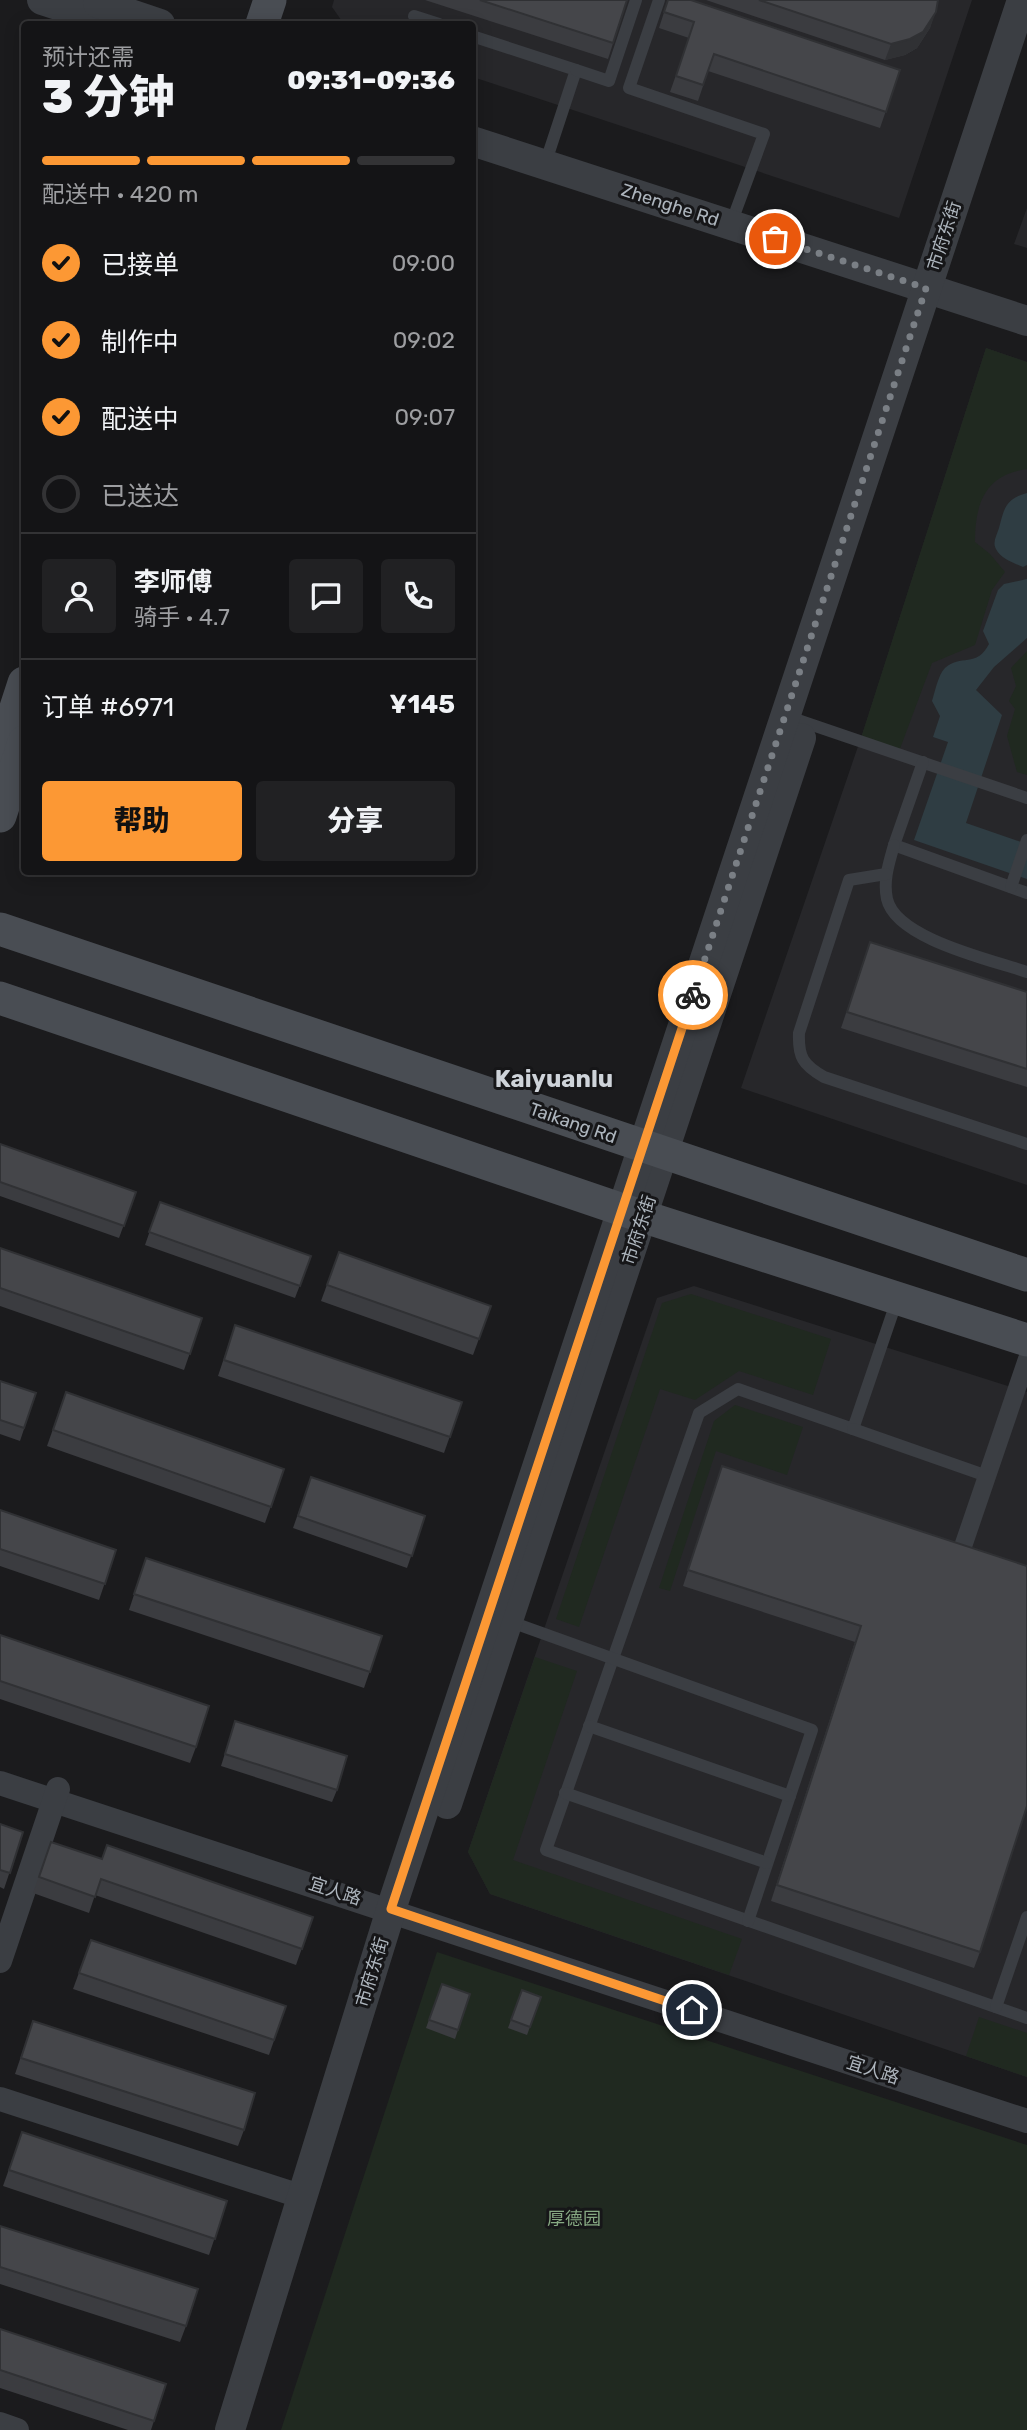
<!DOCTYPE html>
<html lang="zh">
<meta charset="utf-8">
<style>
body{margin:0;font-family:Rubik,"Noto Sans SC",sans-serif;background:#212123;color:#f1f3f6;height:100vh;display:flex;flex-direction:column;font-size:26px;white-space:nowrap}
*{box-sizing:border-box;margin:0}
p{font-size:23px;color:#9d9ea1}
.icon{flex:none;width:38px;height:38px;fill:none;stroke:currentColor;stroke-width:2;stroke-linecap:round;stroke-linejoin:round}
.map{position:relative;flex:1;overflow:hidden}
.sheet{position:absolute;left:21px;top:21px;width:455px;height:854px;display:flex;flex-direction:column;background:#141416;border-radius:7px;box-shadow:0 4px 18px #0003,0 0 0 2px #333335}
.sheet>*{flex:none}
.pin{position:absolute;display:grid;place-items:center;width:60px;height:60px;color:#fff;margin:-30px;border:4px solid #fff;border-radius:50%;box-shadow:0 2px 7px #0007}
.courier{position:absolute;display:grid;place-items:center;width:70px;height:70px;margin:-35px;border:5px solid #fc9834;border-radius:50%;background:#fff;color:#222;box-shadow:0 2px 9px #0007}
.summary em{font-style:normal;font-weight:800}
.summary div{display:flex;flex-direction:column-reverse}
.summary{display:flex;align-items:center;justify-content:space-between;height:119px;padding:0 21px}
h1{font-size:46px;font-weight:800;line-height:52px}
.bar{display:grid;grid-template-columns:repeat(4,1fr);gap:10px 7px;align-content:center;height:84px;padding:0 21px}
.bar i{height:9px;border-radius:5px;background:#333335}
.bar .active{background:#fc9834}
.bar p{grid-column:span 4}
.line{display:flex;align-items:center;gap:18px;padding:0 21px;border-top:2px solid #333335}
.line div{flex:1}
.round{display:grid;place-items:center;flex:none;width:74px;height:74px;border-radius:7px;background:#212123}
ol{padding:0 21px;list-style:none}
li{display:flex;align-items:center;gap:21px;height:77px}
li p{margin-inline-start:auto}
li .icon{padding:7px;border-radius:50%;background:#fc9834;color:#111;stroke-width:4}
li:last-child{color:#9d9ea1}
li i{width:38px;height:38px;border:4px solid #333335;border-radius:50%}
.button{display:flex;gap:14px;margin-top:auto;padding:14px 21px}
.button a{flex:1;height:80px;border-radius:7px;background:#fc9834;color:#111;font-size:28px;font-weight:800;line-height:80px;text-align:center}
.button a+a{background:#212123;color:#f1f3f6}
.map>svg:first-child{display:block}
</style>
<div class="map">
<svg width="1027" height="2430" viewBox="0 0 1027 2430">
<rect width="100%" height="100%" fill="#1b1b1d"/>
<g fill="#27272a">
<polygon points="334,0 972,0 899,218 473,77 472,24 344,24 332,7"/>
<polygon points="1027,208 1027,248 1014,244"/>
<polygon points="986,348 1027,362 1027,1185 741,1088 865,726"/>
<polygon points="694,1286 1027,1392 1027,2077 490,1894 468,1852 657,1298"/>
</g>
<g fill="#202920">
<path d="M986,348l41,14v107c-42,6 -52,34 -52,73l15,12 15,18 -13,18 -17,55 -43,18 -34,91 -38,-13z"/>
<polygon points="1027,651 1027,775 1017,772 1007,736 1015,709 1009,701 1016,686 1011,668"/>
<polygon points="691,1294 831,1339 813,1395 739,1371 695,1400 660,1389 579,1627 556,1619 662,1303"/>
<polygon points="735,1405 803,1427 787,1475 716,1451 670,1591 659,1588 714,1421"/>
<polygon points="535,1657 577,1671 513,1860 742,1939 729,1975 490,1894 468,1852"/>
<polygon points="437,1952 1027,2145 1027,2430 281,2430"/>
<polygon points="979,2017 1027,2033 1027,2077 966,2056"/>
</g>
<g fill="#2f3d43">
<path d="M1027,493v72l-4,2c-9,-4 -22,-8 -27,-18 -4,-7 1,-14 3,-21 5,-19 6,-29 28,-35z"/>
<path d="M1027,579v59l-33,29 -18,23 26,25 -36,108 61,21v35l-113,-39 34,-98 -15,-5 7,-21 -8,-15c3,-9 6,-26 13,-33 15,-14 32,0 44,-24l-6,-13 15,-41 6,-6z"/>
</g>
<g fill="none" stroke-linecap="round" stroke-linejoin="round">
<g stroke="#3b3e43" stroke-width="12">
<polyline points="659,0 629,88 764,134 735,213"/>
<polyline points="414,16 439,24"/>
<polyline points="472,36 576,70 549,152"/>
<polyline points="576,70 609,81 636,0"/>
<polyline points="786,716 1027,798"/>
<polyline points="923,762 894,845 1027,893"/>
<path d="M894,845c-5,18 -11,35 -7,54 9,40 105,61 140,73"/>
<path d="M886,874l-37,6 -50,153c-1,24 4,32 25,44l203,67"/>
<polyline points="1011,887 1027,840"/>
<polyline points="897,1300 853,1429 738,1389 699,1413 546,1850 1027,2018"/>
<polyline points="853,1429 987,1476"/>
<polyline points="508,1621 812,1730 748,1921"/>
<polyline points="589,1726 790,1796"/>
<polyline points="565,1793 767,1863"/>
<polyline points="996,2007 1027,1917"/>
</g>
<polyline stroke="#3b3e43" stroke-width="18" points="958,1561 1027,1359"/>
<g stroke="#3b3e43" stroke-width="24">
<polyline points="0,1783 1027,2121"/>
<polyline points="0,1961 58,1789"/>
<polyline points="0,2099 303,2197"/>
<polyline points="0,2424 17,2430"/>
</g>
<g stroke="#3b3e43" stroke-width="30">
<polyline points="42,0 116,24"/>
<polyline points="98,3 160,24"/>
<polyline points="472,141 1027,321"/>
<polyline points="447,1804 801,738"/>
<polyline points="230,2430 395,1897 1022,0"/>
</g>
<g stroke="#494d53" stroke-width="33">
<polyline points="262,24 270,0"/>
<polyline points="0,757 24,683"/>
<polyline points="0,816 24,742"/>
<polyline points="0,929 1027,1275"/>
<polyline points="0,998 620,1209 1027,1340"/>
</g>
</g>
<g fill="#3b3c40">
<polygon points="425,0 627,0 608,59"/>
<polygon points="668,0 900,70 880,128 708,71 698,101 670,92 689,38 659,28"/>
<polygon points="706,0 938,0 930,28 917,48 905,55 885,60"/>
<polygon points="870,942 1027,992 1027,1087 841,1028"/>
<polygon points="0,1144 136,1192 119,1238 0,1196"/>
<polygon points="160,1202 311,1256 295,1298 145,1245"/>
<polygon points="0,1248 202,1318 184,1370 0,1306"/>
<polygon points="339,1252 491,1306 473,1355 321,1301"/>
<polygon points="235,1325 462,1402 444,1453 218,1376"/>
<polygon points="0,1381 36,1393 20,1441 0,1434"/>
<polygon points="66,1392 284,1469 265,1523 47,1446"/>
<polygon points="722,1466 1027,1566 980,1952 974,1968 771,1901 855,1642 683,1586"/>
<polygon points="311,1477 425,1516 407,1568 293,1528"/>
<polygon points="0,1510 116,1550 99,1600 0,1566"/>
<polygon points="146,1558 382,1636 364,1688 129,1610"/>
<polygon points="0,1635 196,1747 190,1763 0,1699"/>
<polygon points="235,1721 337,1790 332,1802 221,1766"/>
<polygon points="0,1824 23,1832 4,1889 0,1887"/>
<polygon points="51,1842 102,1859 313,1917 296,1965 95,1895 89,1913 33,1893"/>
<polygon points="91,1940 286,2006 269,2055 73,1989"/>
<polygon points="442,1984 470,1994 455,2039 426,2028"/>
<polygon points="522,1990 541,1997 527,2035 508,2028"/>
<polygon points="33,2021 244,2130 238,2146 15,2074"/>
<polygon points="22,2132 227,2201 209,2255 3,2186"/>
<polygon points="0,2226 186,2326 180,2342 0,2284"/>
<polygon points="0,2329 166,2384 151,2430 128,2430 0,2388"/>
</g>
<polygon fill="#303134" points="936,12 930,28 917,48 905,55 885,60 891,44"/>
<g fill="#45464a" stroke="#303134" stroke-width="2">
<polygon points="480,0 627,0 613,43"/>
<polygon points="668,0 691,0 900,70 886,112 714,54 703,85 676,76 694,22 664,12"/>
<polygon points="759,0 938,0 936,12 923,32 910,39 891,44"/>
<polygon points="870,942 1027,992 1027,1069 847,1012"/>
<polygon points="0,1144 136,1192 124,1226 0,1182"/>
<polygon points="160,1202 311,1256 300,1286 149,1232"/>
<polygon points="0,1248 202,1318 190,1354 0,1288"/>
<polygon points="339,1252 491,1306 479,1339 327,1285"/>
<polygon points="235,1325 462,1402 450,1437 224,1360"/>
<polygon points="0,1381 36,1393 24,1428 0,1420"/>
<polygon points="66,1392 284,1469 271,1507 53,1430"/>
<polygon points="722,1466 1027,1566 1027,1806 980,1952 777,1885 861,1626 688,1570"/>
<polygon points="311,1477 425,1516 412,1556 298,1516"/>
<polygon points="0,1510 116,1550 105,1584 0,1549"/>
<polygon points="146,1558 382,1636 370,1672 134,1594"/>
<polygon points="0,1635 209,1706 196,1747 0,1681"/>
<polygon points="235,1721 347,1756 337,1790 225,1754"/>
<polygon points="0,1824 23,1832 10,1873 0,1870"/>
<polygon points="51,1842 102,1859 107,1845 313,1917 302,1949 101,1879 95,1897 39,1877"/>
<polygon points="91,1940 286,2006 274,2040 79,1973"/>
<polygon points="442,1984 470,1994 458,2030 429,2020"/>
<polygon points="522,1990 541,1997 530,2027 511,2020"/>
<polygon points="33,2021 255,2093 244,2130 21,2058"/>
<polygon points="22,2132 227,2201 215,2239 9,2170"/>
<polygon points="0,2226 198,2289 186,2326 0,2267"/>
<polygon points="0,2329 166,2384 154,2421 0,2370"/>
</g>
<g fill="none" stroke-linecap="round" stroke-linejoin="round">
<polyline stroke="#7a7f85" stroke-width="7" stroke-dasharray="0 12.6" points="693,995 926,288 775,239"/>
<polyline stroke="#fc9834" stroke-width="9" points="692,2010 391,1909 693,995"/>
</g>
<g text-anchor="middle" stroke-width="6" stroke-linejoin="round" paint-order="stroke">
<g font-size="18" fill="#adb5bd" stroke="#161618">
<text transform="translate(670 205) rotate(18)" y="6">Zhenghe Rd</text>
<text transform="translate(944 236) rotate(-72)" y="6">市府东街</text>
<text transform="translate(573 1123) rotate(19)" y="6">Taikang Rd</text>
<text transform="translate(639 1230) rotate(-72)" y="6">市府东街</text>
<text transform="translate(335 1891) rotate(18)" y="6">宜人路</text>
<text transform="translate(372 1972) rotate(-73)" y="6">市府东街</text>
<text transform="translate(873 2070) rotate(18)" y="6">宜人路</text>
</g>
<g font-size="18" fill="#87a983" stroke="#161618">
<text x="574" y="2225">厚德园</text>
</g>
<g font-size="24" font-weight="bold" fill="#ced3d9" stroke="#161618">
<text x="554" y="1087">Kaiyuanlu</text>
</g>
</g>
</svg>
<div class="pin" style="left:775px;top:239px;background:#ea580c"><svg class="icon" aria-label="bag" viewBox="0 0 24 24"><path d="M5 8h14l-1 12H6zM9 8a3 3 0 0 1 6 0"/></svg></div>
<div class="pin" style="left:692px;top:2010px;background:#1f2937"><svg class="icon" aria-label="home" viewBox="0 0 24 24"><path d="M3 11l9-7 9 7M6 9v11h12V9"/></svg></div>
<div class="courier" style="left:693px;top:995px"><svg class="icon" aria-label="bike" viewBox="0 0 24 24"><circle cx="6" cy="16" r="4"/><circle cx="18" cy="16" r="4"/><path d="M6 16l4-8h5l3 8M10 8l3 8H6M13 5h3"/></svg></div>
<section class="sheet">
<div class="summary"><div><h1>3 分钟</h1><p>预计还需</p></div><em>09:31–09:36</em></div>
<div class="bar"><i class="active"></i><i class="active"></i><i class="active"></i><i></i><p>配送中 · 420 m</p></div>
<ol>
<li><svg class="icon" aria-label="check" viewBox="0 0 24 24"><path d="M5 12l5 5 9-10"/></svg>已接单<p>09:00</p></li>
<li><svg class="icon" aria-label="check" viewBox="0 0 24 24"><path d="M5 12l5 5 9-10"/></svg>制作中<p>09:02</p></li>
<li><svg class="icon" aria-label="check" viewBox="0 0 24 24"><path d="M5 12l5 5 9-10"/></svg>配送中<p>09:07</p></li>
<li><i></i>已送达</li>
</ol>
<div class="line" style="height:126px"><a class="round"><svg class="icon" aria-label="person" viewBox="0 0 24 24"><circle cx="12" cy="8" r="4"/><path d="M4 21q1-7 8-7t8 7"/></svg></a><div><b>李师傅</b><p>骑手 · 4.7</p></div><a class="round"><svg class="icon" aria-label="chat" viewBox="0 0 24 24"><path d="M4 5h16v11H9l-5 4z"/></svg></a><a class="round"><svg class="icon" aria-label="phone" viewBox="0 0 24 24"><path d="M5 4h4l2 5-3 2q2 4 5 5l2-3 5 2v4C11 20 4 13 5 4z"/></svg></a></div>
<div class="line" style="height:91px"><div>订单 #6971</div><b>¥145</b></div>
<div class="button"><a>帮助</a><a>分享</a></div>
</section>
</div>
